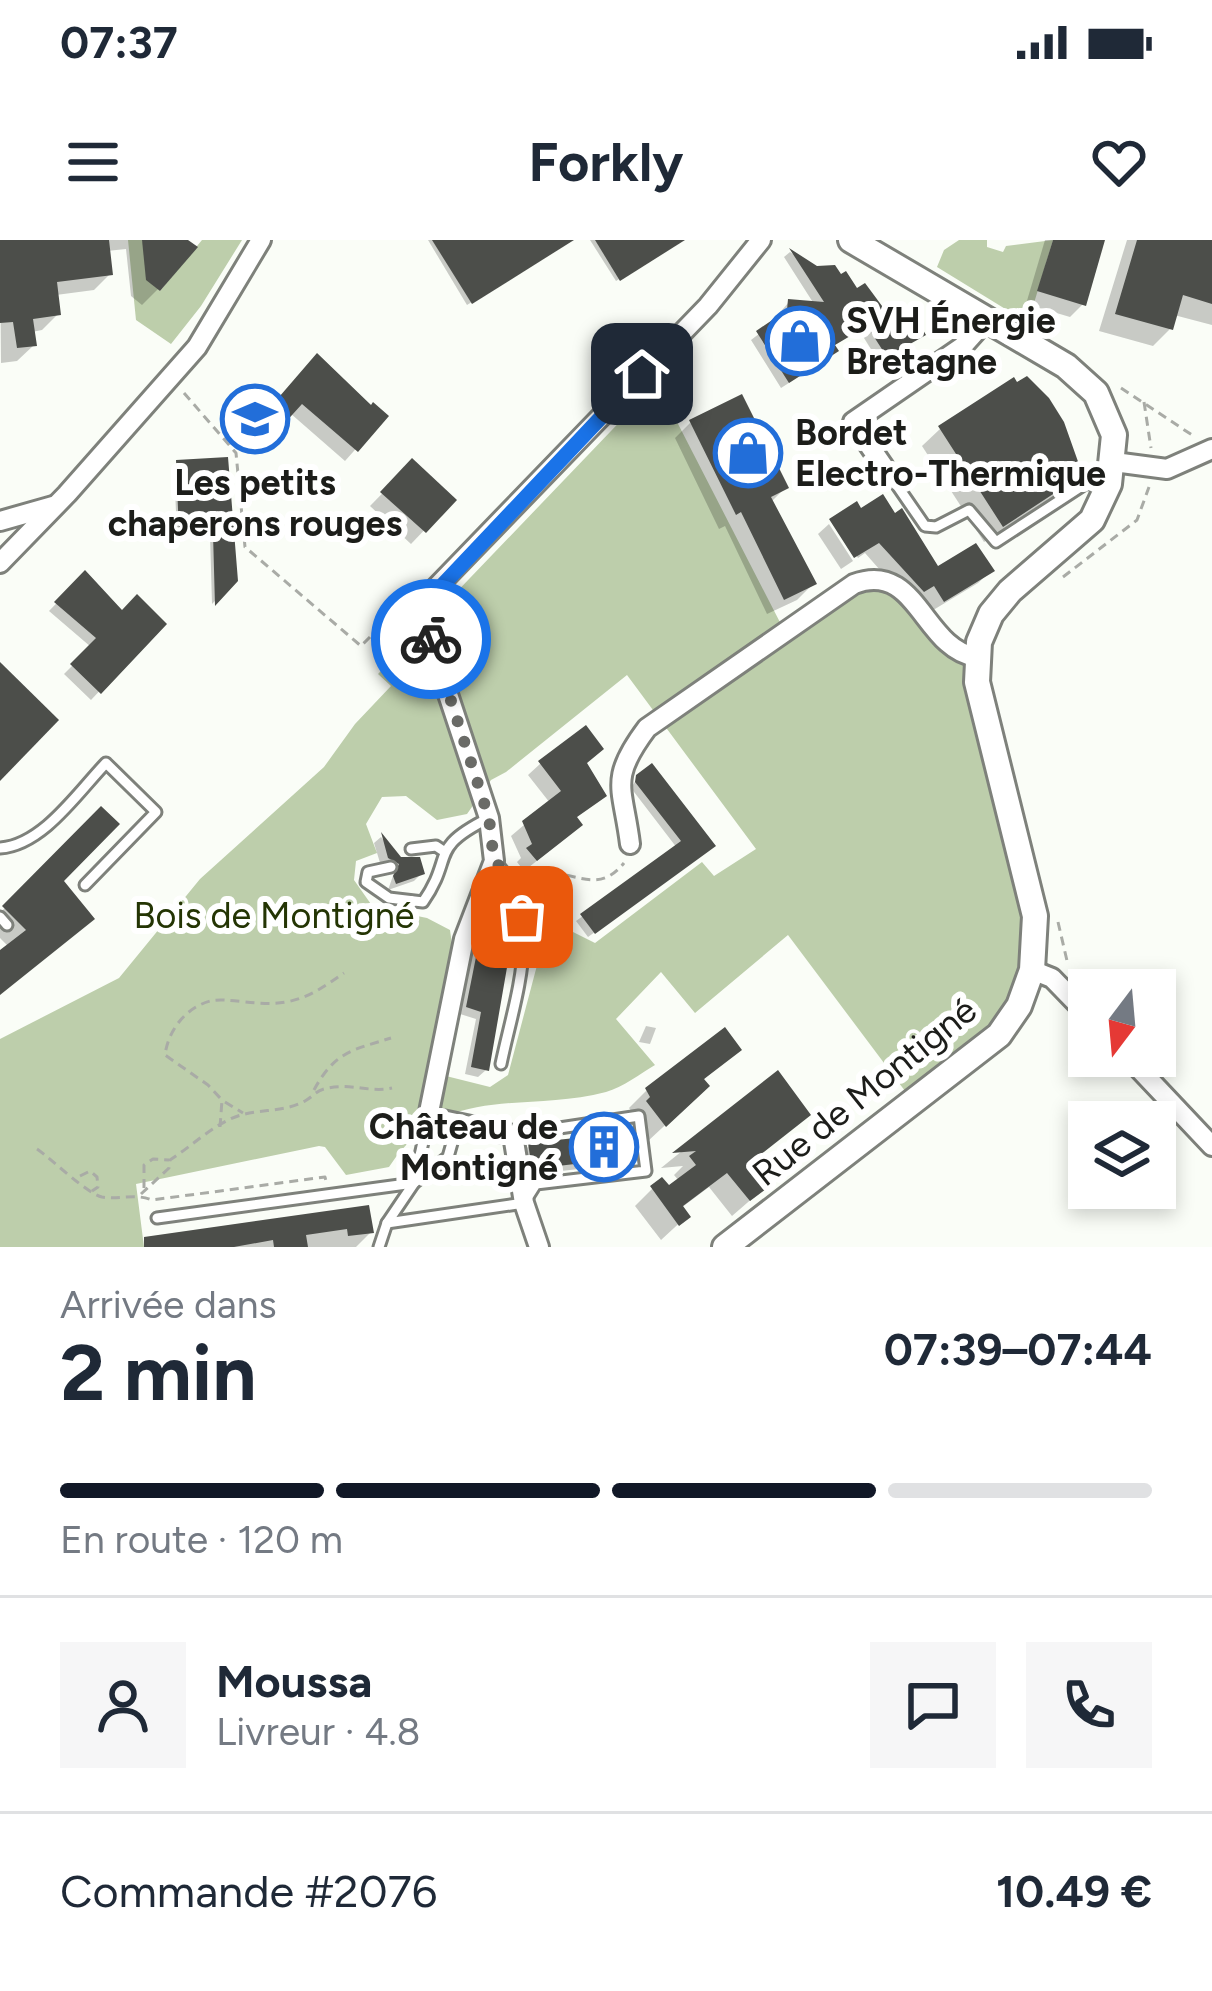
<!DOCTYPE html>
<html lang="fr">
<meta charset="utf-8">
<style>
body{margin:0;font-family:Figtree,sans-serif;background:#f6f6f7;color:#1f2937;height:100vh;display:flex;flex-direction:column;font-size:45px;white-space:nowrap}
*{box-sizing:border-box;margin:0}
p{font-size:39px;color:#747a83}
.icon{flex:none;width:66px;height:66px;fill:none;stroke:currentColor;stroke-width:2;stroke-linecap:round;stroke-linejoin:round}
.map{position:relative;height:1007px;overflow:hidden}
.drawer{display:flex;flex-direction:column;background:#fff;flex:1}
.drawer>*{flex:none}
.needle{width:78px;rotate:196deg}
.tools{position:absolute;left:1068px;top:729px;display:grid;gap:24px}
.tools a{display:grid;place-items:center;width:108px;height:108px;border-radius:0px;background:#fff;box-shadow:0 6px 18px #0003;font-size:60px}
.pin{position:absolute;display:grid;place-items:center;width:102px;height:102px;color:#fff;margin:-51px;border-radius:24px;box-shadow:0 6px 18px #0006}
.courier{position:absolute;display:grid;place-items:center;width:120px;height:120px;margin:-60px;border:9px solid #1a73e8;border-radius:50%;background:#fff;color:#222;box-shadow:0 3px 15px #0007}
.head em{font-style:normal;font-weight:700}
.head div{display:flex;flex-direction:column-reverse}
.head{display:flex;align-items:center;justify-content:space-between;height:204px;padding:0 60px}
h1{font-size:78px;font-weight:700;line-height:90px}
.bar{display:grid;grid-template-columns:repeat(4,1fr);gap:18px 12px;align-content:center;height:144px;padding:0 60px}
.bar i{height:15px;border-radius:9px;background:#e0e1e3}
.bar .current{background:#111827}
.bar p{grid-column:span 4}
.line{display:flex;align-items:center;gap:30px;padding:0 60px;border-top:3px solid #e0e1e3}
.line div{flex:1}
.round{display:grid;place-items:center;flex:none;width:126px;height:126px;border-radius:0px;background:#f6f6f7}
.status{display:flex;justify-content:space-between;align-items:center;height:84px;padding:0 60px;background:#fff;direction:ltr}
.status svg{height:33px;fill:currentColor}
header{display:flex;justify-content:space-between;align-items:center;height:156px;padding:0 60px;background:#fff;font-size:54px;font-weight:700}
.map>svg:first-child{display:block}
</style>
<div class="status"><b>07:37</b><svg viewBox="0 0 49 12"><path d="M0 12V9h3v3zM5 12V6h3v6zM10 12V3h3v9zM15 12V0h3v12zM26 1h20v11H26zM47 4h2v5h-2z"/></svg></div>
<header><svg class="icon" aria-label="menu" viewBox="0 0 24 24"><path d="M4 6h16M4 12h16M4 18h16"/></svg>Forkly<svg class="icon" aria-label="heart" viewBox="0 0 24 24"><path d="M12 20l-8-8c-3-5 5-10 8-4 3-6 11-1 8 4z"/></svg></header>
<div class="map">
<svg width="1212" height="1007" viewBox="0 0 1212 1007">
<rect width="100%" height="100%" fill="#fafdf7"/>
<g fill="#bdceab" fill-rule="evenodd">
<polygon points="128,0 142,0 160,51 202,0 242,0 201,66 171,104 136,80"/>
<polygon points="959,0 987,0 987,7 1003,12 1006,6 1053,0 1028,83 937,27 944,10"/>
<path d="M657,143l129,251c22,-14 47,-36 72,-45 42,-16 81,52 108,77l-2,23c15,61 76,246 56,297 -19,47 -74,79 -112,109l-120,-160 -93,78 -34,-41 -45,47 39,46c-15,9 -32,22 -49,27 -84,22 -160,-11 -217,75l-43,8 -21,-28 -6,-1 -183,38 8,63h-144v-208l119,-61 81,-99 124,-112 31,-43 36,-38 -13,-12zM627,435l129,174 -42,27 -12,-14 -107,81 -46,-23 -41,155 -18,12 -44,-11 8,-118 -4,-28 -23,-12 -54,-11 -19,-27 2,-19 21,-8 -11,-29 16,-27 24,-1 31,24 30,-6 24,-34 15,-8z"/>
</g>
<g fill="#0003">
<polygon points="0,0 183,0 158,49 142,65 131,56 126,9 107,11 110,34 94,50 56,55 58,74 42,90 32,92 34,105 17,121 1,123"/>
<polygon points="428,0 571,0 467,65"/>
<polygon points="590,0 682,0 616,41"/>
<polygon points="1045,0 1102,0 1083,64 1070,77 1026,64"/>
<polygon points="1127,0 1212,0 1212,85 1174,75 1170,89 1153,106 1099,91"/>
<polygon points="790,12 885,74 923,95 879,122 859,90 833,106 828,118 781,148 751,100 781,77 782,70 789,62 814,64 784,17"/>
<polygon points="327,130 385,176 345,221 290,173 251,214 223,189 251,160 267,174"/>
<polygon points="690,183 785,248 771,262 813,344 797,360 767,374 725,286 719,289 675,198"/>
<polygon points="940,189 1073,234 1075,237 1058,254 984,302 922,206"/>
<polygon points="225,220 235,340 212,364 210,295 177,295 174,226"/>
<polygon points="413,222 453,260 411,304 370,266"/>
<polygon points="860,272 894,277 938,330 991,331 978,343 930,372 920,356 909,363 865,313 858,318 833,280"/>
<polygon points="829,284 853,321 841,329 818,294"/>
<polygon points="85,334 122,374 163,384 91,460 64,434 91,407 49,371"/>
<polygon points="540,524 584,524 603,556 574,579 567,597 524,631 517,622 521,618 511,596 550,563 528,535"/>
<polygon points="638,537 707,611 588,697 576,681 677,608 631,548"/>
<polygon points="101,570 60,641 0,755 0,714 9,707 0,698 0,673"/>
<polygon points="381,597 400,620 422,633 414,641 388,650 394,633 381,626 374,603"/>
<polygon points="482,696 486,830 478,837 465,834 476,779 460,774 474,703"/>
<polygon points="646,786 656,788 650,804 639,802"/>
<polygon points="738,810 702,841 689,863 648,901 631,880 635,876 629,868 647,850"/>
<polygon points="777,834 807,875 753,921 770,943 732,976 709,947 681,968 687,976 661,1000 635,966 652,949 669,949 679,941 674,935 683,926 661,928"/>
<polygon points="529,906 632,916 624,924 525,935 521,914"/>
<polygon points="367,968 371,992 356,1007 149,1007"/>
</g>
<g fill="#4c4e4a">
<polygon points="0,0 109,0 113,35 57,42 61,75 33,79 37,106 17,108 13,82 0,83"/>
<polygon points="142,0 188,0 198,7 160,51 146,40"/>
<polygon points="432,0 574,0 472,64"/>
<polygon points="595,0 685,0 620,41"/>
<polygon points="1053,0 1105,0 1086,66 1037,51"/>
<polygon points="1137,0 1212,0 1212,64 1183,55 1173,90 1115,74"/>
<polygon points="789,8 817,26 835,25 841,34 846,31 857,48 865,43 885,70 897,64 914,75 926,95 887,117 867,86 835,105 839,111 789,143 756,91 787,70 788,59 824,62"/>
<polygon points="317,113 371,165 373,162 389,176 358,212 302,164 264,206 232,177 251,156 267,171"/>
<polygon points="1027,136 1049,158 1064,182 1081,230 1076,233 1079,237 1003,287 938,186 1014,137 1017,142"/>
<polygon points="742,154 789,248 771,257 817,344 784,360 741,272 736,275 689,180"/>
<polygon points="228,217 238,341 215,366 213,293 179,293 176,220"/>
<polygon points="412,218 457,260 426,293 380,252"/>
<polygon points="883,254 895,273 902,268 938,326 976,303 995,331 944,362 934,346 924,352 879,303 854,318 829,279 857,261 861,268"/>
<polygon points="85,330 122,370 137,354 167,384 101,454 70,424 96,398 54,362"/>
<polygon points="0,422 59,480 0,541"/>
<polygon points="586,485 604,509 587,523 607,556 577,577 583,585 537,621 526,608 532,604 522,581 561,551 538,521"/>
<polygon points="652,523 716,606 595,694 580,674 681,601 635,542 636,535"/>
<polygon points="101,566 120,584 64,641 95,679 0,755 0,710 26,690 2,666"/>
<polygon points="381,592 401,617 420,617 425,634 396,644 393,636 399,624 388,618"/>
<polygon points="481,692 487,694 491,712 509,716 489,831 471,827 481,772 466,767"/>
<polygon points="725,787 742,810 704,839 710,846 666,887 646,861 650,857 645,848"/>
<polygon points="778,830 811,875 755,919 774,943 750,961 727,933 683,966 691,977 679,986 650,946 662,937 669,945 696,925 689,916 696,911 672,913"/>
<polygon points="632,892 635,917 532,929 528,903"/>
<polygon points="369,965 374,993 348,996 347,989 306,995 308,1007 274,1007 273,1000 234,1007 144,1007 144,997"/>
</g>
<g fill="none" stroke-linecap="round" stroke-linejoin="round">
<defs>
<g id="service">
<polyline points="885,228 925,286 936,287 969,270 996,302 1085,244 1104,243"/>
<path d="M0,608c43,-3 78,-56 106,-85l50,49 -71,73"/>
<polyline points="411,609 436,606 442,610"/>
<path d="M494,621c54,52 20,139 7,203"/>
<path d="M391,627l-23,5 -2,10 23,16 34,4c32,-46 4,-53 66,-84"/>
<polyline points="0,677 7,685"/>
<polyline points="157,978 414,943 448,917 458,882"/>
<polyline points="387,983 524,963 536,944 646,931 639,876 513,895"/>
<polyline points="379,1007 387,983 414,943 428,879"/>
</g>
<g id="minor">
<polyline points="1114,222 1167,229 1212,209"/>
<polyline points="884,227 853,182 962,107 988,78"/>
<polyline points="0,281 53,266"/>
<polyline points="0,323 67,254 197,107 261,0"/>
<polyline points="436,352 430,383 433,409 489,578 494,621 464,699 428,877 513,895 524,963 539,1007"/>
<polyline points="393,392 708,66 761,0"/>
<path d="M630,604c-7,-57 -22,-64 17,-116l207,-144c63,-24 69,65 122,73"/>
<polyline points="1032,730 1052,738 1089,776"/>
<polyline points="1127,816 1212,906"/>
</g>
<polyline id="tertiary" points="725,1007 999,795 1019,766 1032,730 1035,676 977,442 979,402 991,374 1010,351 1092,280 1109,244 1114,195 1096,153 1066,126 851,0"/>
</defs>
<use href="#service" stroke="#7e817b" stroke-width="15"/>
<use href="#minor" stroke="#7e817b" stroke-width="24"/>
<use href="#tertiary" stroke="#7e817b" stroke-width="30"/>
<g stroke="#a9aba6" stroke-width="3" stroke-dasharray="9 6" stroke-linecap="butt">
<polyline points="1121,148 1192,195"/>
<polyline points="184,153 236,213 245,307 361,406 373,394"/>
<polyline points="1144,162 1151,208"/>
<polyline points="1063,337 1137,280 1149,247"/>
<path d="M522,636c13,-1 27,-4 40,-2 27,6 42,13 62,-11"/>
<polyline points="1058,682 1068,725"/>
<path d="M314,850c21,-39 39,-40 77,-52"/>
<polyline points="225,862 243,873"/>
<path d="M220,887l2,-27 -14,-15 -43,-30c3,-24 20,-47 45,-54 19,-4 50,6 76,1 23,-4 39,-16 58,-29"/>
<path d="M37,909c16,11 49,44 65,48 18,3 33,-4 50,3l173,-23 1,4"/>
<polyline points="80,936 90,931 97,937 98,947 92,951"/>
<polyline points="144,948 144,925 153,919 169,920"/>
<path d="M141,954l28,-26 1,-8c22,-14 46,-38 71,-45 21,-6 44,-3 64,-14 9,-5 11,-11 23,-13 23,-5 43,5 64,0"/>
</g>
<use href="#service" stroke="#fff" stroke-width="9"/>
<use href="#minor" stroke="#fff" stroke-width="18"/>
<use href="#tertiary" stroke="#fff" stroke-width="24"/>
</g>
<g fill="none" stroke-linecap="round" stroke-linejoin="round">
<polyline stroke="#6a6b67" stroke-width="12" stroke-dasharray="0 21.6" points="431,399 489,578 494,621 511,637 522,677"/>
<polyline stroke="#1a73e8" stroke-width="15" points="431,399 430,382 436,352 642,134"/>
</g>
<defs>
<symbol id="shop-ring" viewBox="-11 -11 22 22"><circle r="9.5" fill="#fff" stroke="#226ed9" stroke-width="1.5"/><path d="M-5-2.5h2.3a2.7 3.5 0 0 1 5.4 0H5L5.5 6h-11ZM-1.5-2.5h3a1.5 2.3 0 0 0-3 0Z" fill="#226ed9"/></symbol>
<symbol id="school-ring" viewBox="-11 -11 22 22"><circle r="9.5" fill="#fff" stroke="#226ed9" stroke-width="1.5"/><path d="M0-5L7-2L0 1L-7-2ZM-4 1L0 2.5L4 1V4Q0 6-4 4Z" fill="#226ed9"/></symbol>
<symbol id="building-ring" viewBox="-11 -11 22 22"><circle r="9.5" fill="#fff" stroke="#226ed9" stroke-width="1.5"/><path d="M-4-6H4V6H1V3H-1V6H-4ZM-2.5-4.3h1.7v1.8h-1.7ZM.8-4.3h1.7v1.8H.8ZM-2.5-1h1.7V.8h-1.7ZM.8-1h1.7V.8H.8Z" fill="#226ed9"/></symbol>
</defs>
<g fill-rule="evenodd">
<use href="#shop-ring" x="762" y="63" width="76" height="76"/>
<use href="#school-ring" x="217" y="141" width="76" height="76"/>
<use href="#shop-ring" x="710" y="175" width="76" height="76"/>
<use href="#building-ring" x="566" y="869" width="76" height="76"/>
</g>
<g text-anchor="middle" stroke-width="12" stroke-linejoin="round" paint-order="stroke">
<g font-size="36" font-weight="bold" fill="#1c1d1a" stroke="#fff" text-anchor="start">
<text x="846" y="93">SVH Énergie<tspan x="846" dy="41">Bretagne</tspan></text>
<text x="795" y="205">Bordet<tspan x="795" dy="41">Electro-Thermique</tspan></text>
<text x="255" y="255" text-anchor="middle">Les petits<tspan x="255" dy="41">chaperons rouges</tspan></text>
<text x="558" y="899" text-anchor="end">Château de<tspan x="558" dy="41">Montigné</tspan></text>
</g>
<g font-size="36" fill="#243504" stroke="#fff">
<text x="274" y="688">Bois de Montigné</text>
</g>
<g font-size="36" fill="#1c1d1a" stroke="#fff">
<text transform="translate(864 851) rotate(-39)" y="13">Rue de Montigné</text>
</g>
</g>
</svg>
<div class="tools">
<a><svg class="needle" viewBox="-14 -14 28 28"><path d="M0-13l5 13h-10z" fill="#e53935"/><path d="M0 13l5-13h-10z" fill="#747a83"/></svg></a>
<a><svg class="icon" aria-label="layers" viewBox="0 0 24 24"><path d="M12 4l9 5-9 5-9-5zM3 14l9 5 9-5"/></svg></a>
</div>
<div class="pin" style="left:522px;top:677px;background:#ea580c"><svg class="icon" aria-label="bag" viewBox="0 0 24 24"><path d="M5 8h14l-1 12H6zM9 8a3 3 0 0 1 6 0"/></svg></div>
<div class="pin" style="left:642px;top:134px;background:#1f2937"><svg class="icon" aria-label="home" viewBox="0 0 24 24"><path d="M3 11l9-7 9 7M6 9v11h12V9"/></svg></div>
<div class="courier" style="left:431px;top:399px"><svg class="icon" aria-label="bike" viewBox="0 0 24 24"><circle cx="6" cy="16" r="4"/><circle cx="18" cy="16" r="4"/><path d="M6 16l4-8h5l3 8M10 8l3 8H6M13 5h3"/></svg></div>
</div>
<section class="drawer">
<div class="head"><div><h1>2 min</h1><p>Arrivée dans</p></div><em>07:39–07:44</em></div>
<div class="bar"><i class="current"></i><i class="current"></i><i class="current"></i><i></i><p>En route · 120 m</p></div>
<div class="line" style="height:216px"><a class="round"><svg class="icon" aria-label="person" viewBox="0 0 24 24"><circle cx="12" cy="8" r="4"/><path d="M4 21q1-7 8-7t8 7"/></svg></a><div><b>Moussa</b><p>Livreur · 4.8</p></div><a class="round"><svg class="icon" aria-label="chat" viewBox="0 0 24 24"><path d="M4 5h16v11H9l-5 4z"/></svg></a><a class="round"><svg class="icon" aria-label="phone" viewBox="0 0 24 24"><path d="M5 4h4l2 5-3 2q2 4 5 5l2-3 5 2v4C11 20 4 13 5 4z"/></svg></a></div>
<div class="line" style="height:156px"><div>Commande #2076</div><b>10.49 €</b></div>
</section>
